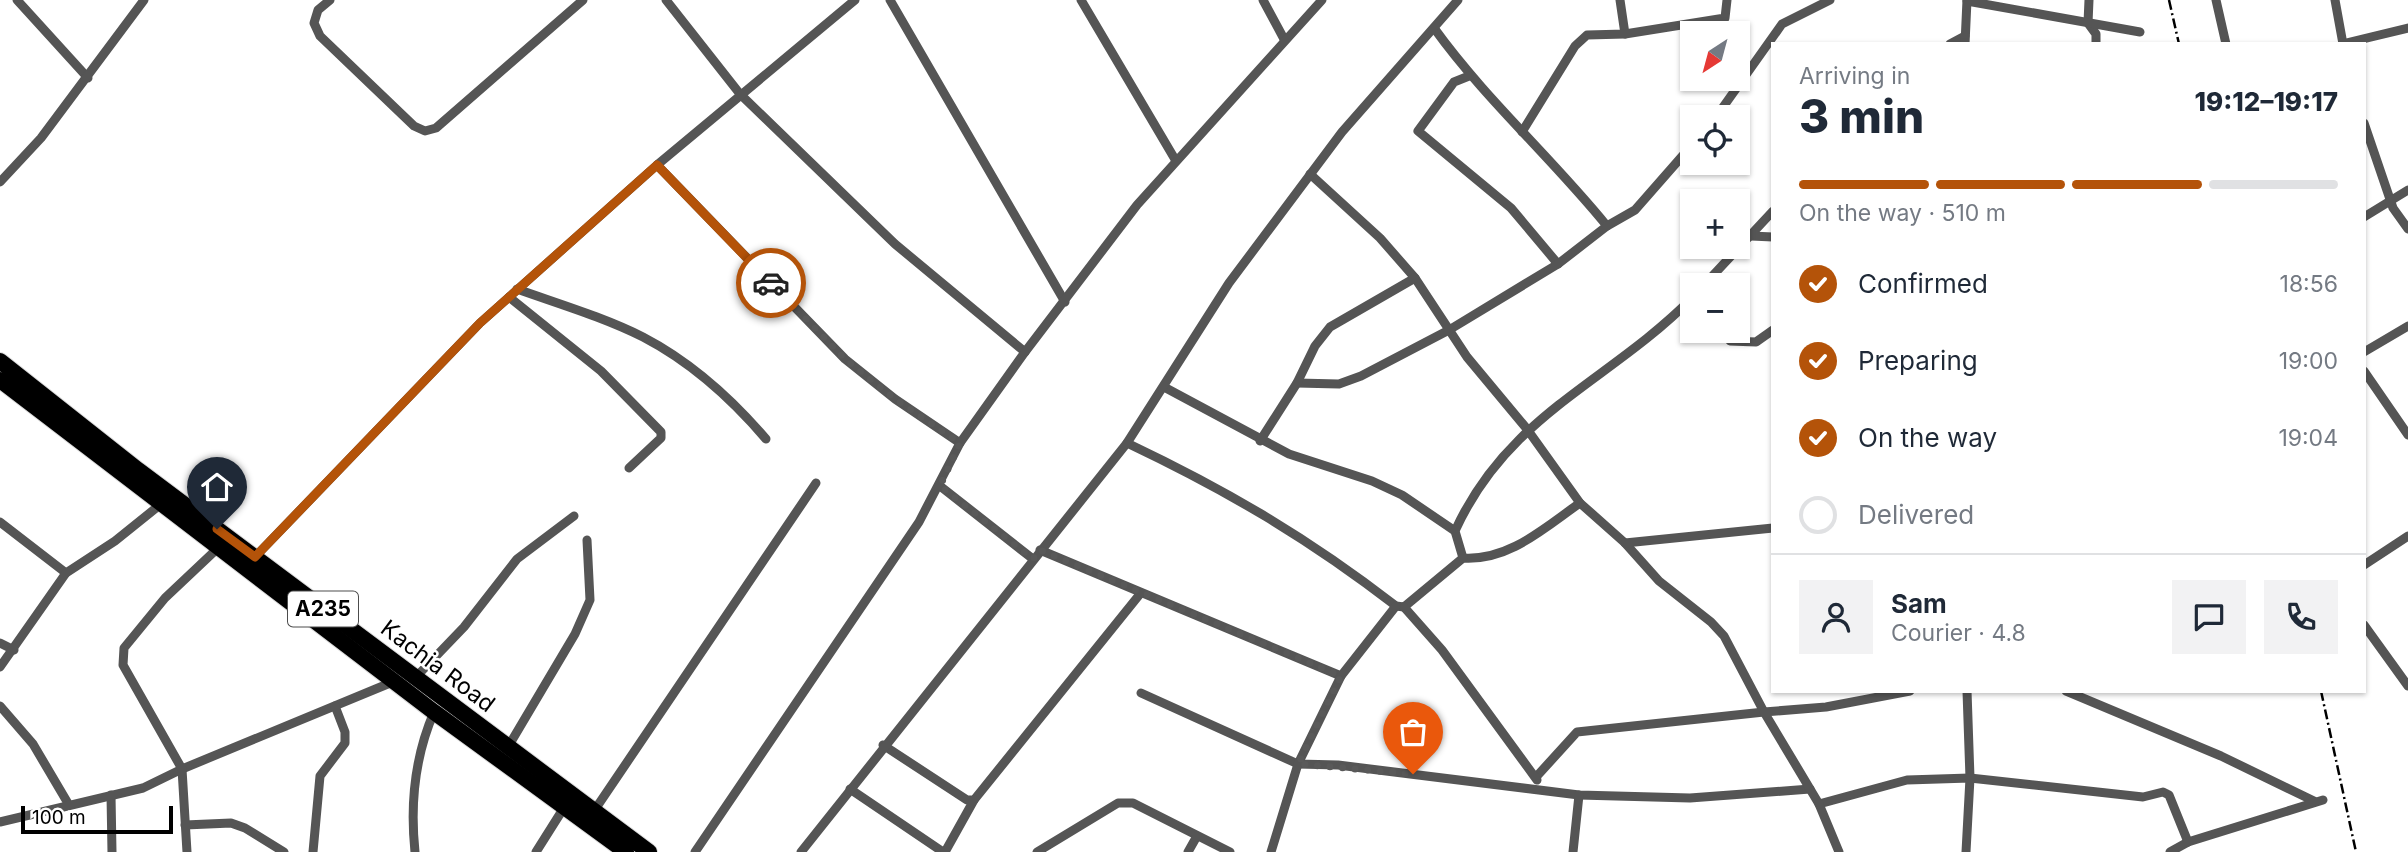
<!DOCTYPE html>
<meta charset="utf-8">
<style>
body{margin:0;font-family:Inter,sans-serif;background:#f2f2f3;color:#1f2937;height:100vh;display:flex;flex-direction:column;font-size:26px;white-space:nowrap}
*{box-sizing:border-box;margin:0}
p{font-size:23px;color:#747a83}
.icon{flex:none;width:38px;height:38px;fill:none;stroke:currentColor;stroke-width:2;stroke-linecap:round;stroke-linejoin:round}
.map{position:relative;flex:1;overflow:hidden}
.panel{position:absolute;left:1771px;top:42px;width:595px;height:651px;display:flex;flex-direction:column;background:#fff;border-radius:0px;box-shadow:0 2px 5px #0004}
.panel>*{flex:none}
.needle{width:46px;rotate:216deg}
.controls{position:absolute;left:1680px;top:21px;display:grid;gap:14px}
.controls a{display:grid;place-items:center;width:70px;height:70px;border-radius:0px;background:#fff;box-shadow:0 2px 5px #0004;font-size:35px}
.scale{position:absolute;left:21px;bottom:18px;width:152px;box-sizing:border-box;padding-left:7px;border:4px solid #000;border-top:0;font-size:19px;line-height:24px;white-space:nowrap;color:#000;-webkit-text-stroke:5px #fff;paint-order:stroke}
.pin{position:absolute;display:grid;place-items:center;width:60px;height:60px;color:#fff;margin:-72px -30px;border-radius:50% 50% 50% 0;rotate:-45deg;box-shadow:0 0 7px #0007}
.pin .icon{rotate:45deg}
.courier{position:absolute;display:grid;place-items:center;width:70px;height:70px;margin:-35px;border:5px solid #b45309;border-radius:50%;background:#fff;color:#222;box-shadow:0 2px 9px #0007}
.headline em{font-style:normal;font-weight:800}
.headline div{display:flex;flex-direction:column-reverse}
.headline{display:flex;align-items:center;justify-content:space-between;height:119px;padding:0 28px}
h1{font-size:46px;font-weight:800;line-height:52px}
.bar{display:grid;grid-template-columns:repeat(4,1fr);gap:10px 7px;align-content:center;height:84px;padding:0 28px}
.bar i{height:9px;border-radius:5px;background:#e0e1e3}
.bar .current{background:#b45309}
.bar p{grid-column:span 4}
.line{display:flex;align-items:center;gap:18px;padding:0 28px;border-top:2px solid #e0e1e3}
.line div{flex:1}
.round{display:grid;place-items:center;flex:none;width:74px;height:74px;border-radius:0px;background:#f2f2f3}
ol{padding:0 28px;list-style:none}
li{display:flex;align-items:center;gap:21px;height:77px}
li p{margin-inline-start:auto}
li .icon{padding:7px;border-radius:50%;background:#b45309;color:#fff;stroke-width:4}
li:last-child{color:#747a83}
li i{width:38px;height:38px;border:4px solid #e0e1e3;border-radius:50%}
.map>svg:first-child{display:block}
</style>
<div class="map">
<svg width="2408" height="852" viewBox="0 0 2408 852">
<rect width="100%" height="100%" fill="#fff"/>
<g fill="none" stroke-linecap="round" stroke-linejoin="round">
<defs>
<g id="trunk">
<polyline points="0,361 138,470 649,852"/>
<polyline points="0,380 434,712 626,852"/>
</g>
</defs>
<use href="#trunk" stroke="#dbdbdb" stroke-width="18"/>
<g stroke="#555" stroke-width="9">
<polyline points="17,0 88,78"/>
<polyline points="330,0 318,10 314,23 320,36 414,126 425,131 436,128 583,0"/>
<polyline points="666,0 740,94 895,244 1025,352"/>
<polyline points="890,0 1065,302"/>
<polyline points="1081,0 1176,161"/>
<polyline points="1263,0 1284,39"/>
<polyline points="1620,0 1625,34"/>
<polyline points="2089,0 2088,23 2096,34 2096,44"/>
<polyline points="2216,0 2226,44"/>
<polyline points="2335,0 2343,44"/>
<polyline points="1967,1 2140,32"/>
<path d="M1434,28c52,72 117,129 173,198"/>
<polyline points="1950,44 1965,36"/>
<polyline points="1965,44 1967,0"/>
<polyline points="2342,44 2408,28"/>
<polyline points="1469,76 1454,82 1418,131 1511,208 1558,264"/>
<polyline points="1716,117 1782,24 1830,0"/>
<polyline points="2364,123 2393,208 2408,229"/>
<polyline points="1522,132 1575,46 1587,35 1625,34 1725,18 1727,0"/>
<polyline points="657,165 845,359 895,399 960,443"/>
<polyline points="1310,174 1380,238 1415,278 1467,357 1527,429 1580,503 1625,543 1659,581 1711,622 1724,636 1764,712 1577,732 1537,776"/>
<polyline points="0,182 41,138 144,0"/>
<polyline points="2364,217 2408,190"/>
<polyline points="1751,236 1773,237"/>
<polyline points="1704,285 1773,211"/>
<path d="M517,289c42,15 86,28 126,48 48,25 88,61 123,102"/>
<polyline points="509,297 601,371 661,432 661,438 629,468"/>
<polyline points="1724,331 1730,341 1756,342 1773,330"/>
<polyline points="2364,352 2408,326"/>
<polyline points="2364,371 2408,435"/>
<polyline points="1297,383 1339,384 1361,376 1449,330 1558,264 1607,226 1635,210 1692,145"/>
<polyline points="1164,387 1289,454 1372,481 1402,495 1455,531"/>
<polyline points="1260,441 1297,383 1315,346 1330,327 1415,278"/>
<path d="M1127,443c101,48 181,95 269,163l8,1 59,-49c46,3 81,-30 117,-55"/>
<polyline points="940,486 1033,559"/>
<polyline points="0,522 66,573"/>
<polyline points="1625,543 1773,528"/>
<polyline points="1040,550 1341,676"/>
<polyline points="255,557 480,323 657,165 855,0"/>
<path d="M1463,558l-8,-27c53,-117 154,-149 237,-233"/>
<polyline points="2364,565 2408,536"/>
<polyline points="1404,607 1442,650 1537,780"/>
<polyline points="2364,625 2408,686"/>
<polyline points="0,643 14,650"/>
<polyline points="0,667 66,573 115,541 161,504"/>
<polyline points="416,677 464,627 517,559 574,516"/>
<polyline points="2066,691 2221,756 2314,801"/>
<polyline points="1141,693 1298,764 1338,765 1579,795 1690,798 1810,789"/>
<polyline points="0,706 33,744 69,805"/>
<polyline points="883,745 967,800 974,800 1140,594"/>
<polyline points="508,747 575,634 590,600 587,540"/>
<polyline points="850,789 943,852"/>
<polyline points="111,795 112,852"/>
<polyline points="1819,804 1907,780 1970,778 2143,797 2163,792 2169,795 2188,842"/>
<polyline points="594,811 816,483"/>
<polyline points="0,822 143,788 182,769 395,681"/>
<polyline points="185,825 231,823 245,828 284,852"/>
<polyline points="187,852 182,769 123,665 124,648 165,598 218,548"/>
<polyline points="313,852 320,776 345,743 345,732 335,706"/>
<path d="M415,852c-5,-48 0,-96 19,-140"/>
<polyline points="536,852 565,806"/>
<polyline points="695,852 919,522 960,443 1025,352 1137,205 1322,0"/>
<polyline points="801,852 1127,443 1229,283 1342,132 1458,0"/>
<polyline points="945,852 974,800"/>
<polyline points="1037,852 1118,803 1133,803 1230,852"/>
<polyline points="1188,852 1197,836"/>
<polyline points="1271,852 1298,764 1341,676 1396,606"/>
<polyline points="1573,852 1579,795"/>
<polyline points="1839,852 1819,804 1764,712 1826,707 1910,691"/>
<polyline points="1966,852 1970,778 1967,691"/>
<polyline points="2170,852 2188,842 2323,800"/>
</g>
<use href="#trunk" stroke="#000" stroke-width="16"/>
<g stroke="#000" stroke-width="2.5" stroke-dasharray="10 3.5 2 3.5" stroke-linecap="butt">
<polyline points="2169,0 2179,44"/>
<polyline points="2321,691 2356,852"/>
</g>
</g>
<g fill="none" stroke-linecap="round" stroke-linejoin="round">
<polyline stroke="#595959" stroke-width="7" stroke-dasharray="0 12.6" points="771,283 845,359 895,399 960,443 940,486 1033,559 1040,550 1341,676 1298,764 1413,774"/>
<polyline stroke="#b45309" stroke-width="9" points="217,529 255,557 480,323 657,165 771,283"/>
</g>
<g text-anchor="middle" stroke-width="5" stroke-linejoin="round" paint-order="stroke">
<rect fill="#fff" stroke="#4c4c4c" stroke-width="2" x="288" y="591.5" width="70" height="35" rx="5"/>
<g font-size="21" font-weight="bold" fill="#000">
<text x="323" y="616">A235</text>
</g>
<g font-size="23" fill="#000" stroke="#fff">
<text transform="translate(438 666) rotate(37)" y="8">Kachia Road</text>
</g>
</g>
</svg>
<div class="controls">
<a><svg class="needle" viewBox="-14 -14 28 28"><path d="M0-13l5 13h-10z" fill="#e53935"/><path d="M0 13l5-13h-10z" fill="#747a83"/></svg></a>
<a><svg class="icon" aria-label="locate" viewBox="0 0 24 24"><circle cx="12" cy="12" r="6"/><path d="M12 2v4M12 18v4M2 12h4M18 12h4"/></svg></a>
<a>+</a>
<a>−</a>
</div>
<div class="scale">100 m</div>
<div class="pin" style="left:1413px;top:774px;background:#ea580c"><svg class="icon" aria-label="bag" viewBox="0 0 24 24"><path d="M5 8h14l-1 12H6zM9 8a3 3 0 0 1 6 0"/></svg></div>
<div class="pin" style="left:217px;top:529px;background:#1f2937"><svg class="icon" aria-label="home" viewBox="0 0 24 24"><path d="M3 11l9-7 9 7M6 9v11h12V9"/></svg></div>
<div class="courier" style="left:771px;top:283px"><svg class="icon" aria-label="car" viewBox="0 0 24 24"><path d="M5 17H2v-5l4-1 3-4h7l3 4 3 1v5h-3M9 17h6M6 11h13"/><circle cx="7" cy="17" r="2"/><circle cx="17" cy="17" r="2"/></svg></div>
<section class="panel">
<div class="headline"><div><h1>3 min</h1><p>Arriving in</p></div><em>19:12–19:17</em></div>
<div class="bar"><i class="current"></i><i class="current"></i><i class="current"></i><i></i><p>On the way · 510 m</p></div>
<ol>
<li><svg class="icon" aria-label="check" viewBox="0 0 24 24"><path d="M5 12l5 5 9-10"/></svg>Confirmed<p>18:56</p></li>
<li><svg class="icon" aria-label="check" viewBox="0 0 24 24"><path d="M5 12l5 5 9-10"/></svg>Preparing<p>19:00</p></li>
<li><svg class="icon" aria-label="check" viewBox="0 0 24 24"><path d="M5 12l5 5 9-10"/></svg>On the way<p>19:04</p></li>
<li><i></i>Delivered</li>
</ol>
<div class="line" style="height:126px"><a class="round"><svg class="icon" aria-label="person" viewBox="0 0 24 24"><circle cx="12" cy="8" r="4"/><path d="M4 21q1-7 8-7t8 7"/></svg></a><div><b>Sam</b><p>Courier · 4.8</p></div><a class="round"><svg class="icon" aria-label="chat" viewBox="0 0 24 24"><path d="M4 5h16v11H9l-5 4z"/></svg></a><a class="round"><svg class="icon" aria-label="phone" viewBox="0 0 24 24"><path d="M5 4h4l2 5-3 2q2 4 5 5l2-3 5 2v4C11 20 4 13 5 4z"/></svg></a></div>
</section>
</div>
